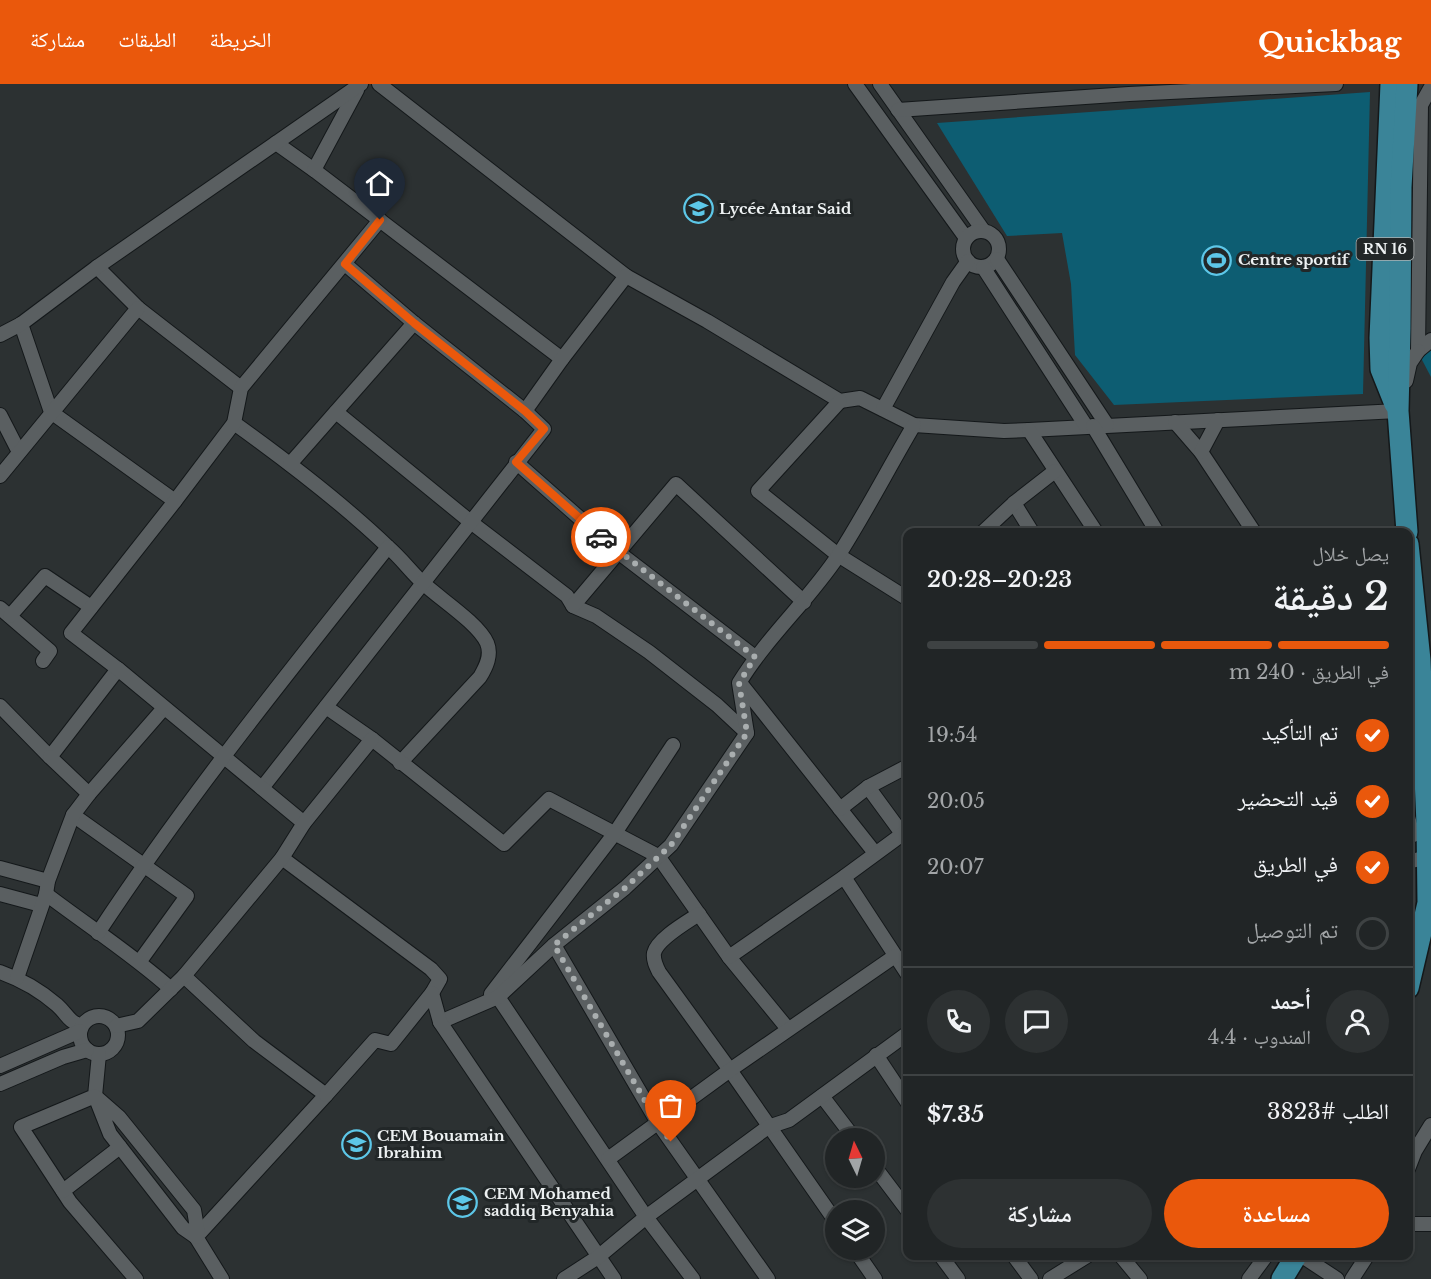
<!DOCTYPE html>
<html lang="ar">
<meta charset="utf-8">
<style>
body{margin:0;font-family:"Libre Baskerville","Noto Naskh Arabic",serif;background:#2d3132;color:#f1f3f6;direction:rtl;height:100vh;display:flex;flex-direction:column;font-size:22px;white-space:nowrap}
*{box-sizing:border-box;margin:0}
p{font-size:20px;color:#a2a5a7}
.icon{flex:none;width:33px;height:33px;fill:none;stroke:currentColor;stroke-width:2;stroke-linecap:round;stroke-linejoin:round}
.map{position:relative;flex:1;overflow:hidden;direction:ltr}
.side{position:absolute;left:903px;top:444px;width:510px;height:732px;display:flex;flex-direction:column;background:#212526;border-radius:12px;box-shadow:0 2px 4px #0004,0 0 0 2px #3e4243;direction:rtl}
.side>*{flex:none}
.needle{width:39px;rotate:355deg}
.buttons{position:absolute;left:825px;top:1044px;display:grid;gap:12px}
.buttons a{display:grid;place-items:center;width:60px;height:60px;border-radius:50%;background:#212526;box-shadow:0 2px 4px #0004,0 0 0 2px #3e4243;font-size:30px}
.pin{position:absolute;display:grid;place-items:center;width:51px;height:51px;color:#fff;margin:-62px -26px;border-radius:50% 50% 50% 0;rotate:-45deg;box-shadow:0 0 6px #0007}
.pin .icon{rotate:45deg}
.courier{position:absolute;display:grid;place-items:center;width:60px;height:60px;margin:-30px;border:4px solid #ea580c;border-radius:50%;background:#fff;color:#222;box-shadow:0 2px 8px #0007}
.head em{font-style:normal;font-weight:600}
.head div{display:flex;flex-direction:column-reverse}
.head{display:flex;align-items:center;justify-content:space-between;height:102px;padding:0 24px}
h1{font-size:39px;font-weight:600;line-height:45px}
.bar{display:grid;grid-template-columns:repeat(4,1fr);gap:9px 6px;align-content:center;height:72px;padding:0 24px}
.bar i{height:8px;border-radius:4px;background:#3e4243}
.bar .active{background:#ea580c}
.bar p{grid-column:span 4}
.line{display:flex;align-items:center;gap:15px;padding:0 24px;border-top:2px solid #3e4243}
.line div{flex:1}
.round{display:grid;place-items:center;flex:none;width:63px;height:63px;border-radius:32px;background:#2d3132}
ol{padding:0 24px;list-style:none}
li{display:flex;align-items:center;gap:18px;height:66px}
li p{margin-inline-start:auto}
li .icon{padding:6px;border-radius:50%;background:#ea580c;color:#fff;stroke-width:4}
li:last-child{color:#a2a5a7}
li i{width:33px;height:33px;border:3px solid #3e4243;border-radius:50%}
.button{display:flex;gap:12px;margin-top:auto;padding:12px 24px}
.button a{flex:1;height:69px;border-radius:36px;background:#ea580c;color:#fff;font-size:24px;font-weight:600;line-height:69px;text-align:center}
.button a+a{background:#2d3132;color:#f1f3f6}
header{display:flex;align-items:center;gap:36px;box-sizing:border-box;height:84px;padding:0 30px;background:#ea580c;color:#fff}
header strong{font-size:28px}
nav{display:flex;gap:33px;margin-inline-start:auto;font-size:21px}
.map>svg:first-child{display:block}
</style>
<header>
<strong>Quickbag</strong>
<nav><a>الخريطة</a><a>الطبقات</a><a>مشاركة</a></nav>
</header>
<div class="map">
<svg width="1431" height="1195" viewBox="0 0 1431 1195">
<rect width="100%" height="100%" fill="#2c3132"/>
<g fill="#0d5d72">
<polygon points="1370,8 1363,310 1114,321 1075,271 1071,200 1062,149 1007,152 937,39"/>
<polygon points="1431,265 1431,293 1421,274"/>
</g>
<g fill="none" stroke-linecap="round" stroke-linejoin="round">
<defs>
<g id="street">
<polyline points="379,0 626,192 707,237 840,317 860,314 914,341 1004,347 1029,346 1398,327 1399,321"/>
<polyline points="855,0 966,154"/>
<polyline points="880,0 983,146"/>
<polyline points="1431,3 1421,21 1418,267 1431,256"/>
<polyline points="898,26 1129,10 1336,0"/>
<polyline points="276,59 314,86 562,275"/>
<polyline points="314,86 357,6"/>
<circle cx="981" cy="165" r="18"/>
<polyline points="997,175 1107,341"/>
<polyline points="97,183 138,224 241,304"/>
<polyline points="983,183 1086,342"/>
<polyline points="21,240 51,328 175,417"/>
<polyline points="0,251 21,240 97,183 361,0"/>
<polyline points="1406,297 1410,279 1418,267"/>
<polyline points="840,317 758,407 838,471 908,515"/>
<polyline points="883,325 953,198 968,177"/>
<polyline points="525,327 562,275 626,192"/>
<polyline points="336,328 472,439 567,512 573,522 596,532 649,568 717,621 747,649"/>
<polyline points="0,331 19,368"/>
<polyline points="1175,338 1201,368 1254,448"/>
<path d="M234,339c53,38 107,79 154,124 13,11 23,25 35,36 17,16 55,40 64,60 5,12 -1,24 -7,34l-80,86"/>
<polyline points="1093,342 1157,448"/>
<polyline points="1029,346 1096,448"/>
<polyline points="1201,368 1218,336"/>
<polyline points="516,378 618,468 755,573"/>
<polyline points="290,380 414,239"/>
<polyline points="0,392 138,224"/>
<polyline points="1014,419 1032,448"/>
<polyline points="983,448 1014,419 1055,387"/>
<polyline points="573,522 676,400 804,518"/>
<polyline points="0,524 50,567 43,577"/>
<polyline points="10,532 45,492 91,523"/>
<polyline points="741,600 875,769"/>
<polyline points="0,622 50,673 118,585"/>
<polyline points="326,623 372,655 504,760 549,715 658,772 729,873 788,945"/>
<polyline points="868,703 906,755"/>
<polyline points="262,704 544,345 525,327 414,239 345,180"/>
<polyline points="89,710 164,624"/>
<polyline points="840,725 868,703 908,682"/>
<polyline points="73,731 187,812 140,877"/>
<polyline points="1408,733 1413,751"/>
<polyline points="304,739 118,585 71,549 175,417 234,339 241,304 380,136"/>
<polyline points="1408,754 1427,740"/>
<polyline points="282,774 431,885 440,895 432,909"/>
<polyline points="1408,778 1431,772"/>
<polyline points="0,784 48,797"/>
<polyline points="844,793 908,891"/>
<polyline points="0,810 41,821"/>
<path d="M46,810c42,32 86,60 125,95"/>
<path d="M699,830c-12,8 -42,25 -45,39 -1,7 2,13 5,19l71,98 106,152"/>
<path d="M98,849c89,-135 190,-260 290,-386"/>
<polyline points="554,861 658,1039 768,1195"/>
<polyline points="729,873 844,793 908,746"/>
<path d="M0,888c20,7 41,19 57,33 10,9 11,16 24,21"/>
<polyline points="184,892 254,957 326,1011 196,1153 222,1195"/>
<polyline points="17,894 46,810 48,797 73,731 89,710 50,673"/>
<polyline points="491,910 615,749 673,661"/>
<polyline points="498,913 646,1133 693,1195"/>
<circle cx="99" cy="951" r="19"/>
<path d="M440,938l58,-25 56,-52 71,-57 46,-43 76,-112 -8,-50c28,-46 69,-82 99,-127 27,-42 50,-87 76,-131"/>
<polyline points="116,942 138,937 184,892 282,774 304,739 372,655"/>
<polyline points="99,970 95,1012 21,1043 70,1118 136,1195"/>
<polyline points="876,971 908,1019"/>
<polyline points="0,982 80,947"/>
<polyline points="0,1000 63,973 87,966"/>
<polyline points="326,1011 375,956 391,960 432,909 440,938 614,1195"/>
<polyline points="822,1012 854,1054"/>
<polyline points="608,1075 730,986 895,872"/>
<polyline points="874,1082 908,1127"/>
<polyline points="1408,1085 1415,1067 1431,1041"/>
<polyline points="63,1107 120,1063"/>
<polyline points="1408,1140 1431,1140"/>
<polyline points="196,1153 183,1144 110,1050 95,1012 119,1033 194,1126 198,1150"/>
<polyline points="855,1166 875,1195"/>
<polyline points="941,1172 958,1195"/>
<polyline points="1014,1172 1031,1195"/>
<polyline points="1121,1172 1140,1195"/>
<polyline points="1302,1172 1337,1195"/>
<polyline points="564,1195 598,1173 646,1133 768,1043 789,1036 908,949"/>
<polyline points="1050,1195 1087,1172"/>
<polyline points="1249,1195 1266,1172"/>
<polyline points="1352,1195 1367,1172"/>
</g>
<g id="primary">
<polyline points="1391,0 1380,254 1381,285 1395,320"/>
<polyline points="1407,0 1401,103 1400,245 1398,327 1407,448"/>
<polyline points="1408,460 1420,576 1427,740 1428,819 1408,904"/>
<polyline points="1282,1195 1296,1172"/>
</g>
</defs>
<use href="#street" stroke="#14181a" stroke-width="16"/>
<use href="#primary" stroke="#14181a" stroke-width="24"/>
<use href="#street" stroke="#5a5f61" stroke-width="14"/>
<use href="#primary" stroke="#3a8498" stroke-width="21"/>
</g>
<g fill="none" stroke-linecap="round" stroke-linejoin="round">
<polyline stroke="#a9aeaf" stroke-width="6" stroke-dasharray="0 10.8" points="601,453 755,573 739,599 747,649 671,761 625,804 554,861 658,1039 671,1058"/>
<polyline stroke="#ea580c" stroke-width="8" points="380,136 345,180 414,239 525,327 544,345 516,378 601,453"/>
</g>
<defs>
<symbol id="school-ring" viewBox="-11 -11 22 22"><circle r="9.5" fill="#222728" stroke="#5dc7e8" stroke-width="1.5"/><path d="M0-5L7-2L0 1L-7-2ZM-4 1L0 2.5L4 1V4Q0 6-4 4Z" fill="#5dc7e8"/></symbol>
<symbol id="stadium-ring" viewBox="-11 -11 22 22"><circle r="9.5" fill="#222728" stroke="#5dc7e8" stroke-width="1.5"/><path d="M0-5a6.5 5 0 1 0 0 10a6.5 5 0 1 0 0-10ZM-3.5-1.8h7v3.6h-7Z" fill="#5dc7e8"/></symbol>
</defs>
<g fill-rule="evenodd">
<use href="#school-ring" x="682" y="108" width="33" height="33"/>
<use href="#stadium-ring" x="1200" y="160" width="33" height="33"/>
<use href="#school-ring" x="340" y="1044" width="33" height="33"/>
<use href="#school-ring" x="446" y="1102" width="33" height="33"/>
</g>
<g text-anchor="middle" stroke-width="6" stroke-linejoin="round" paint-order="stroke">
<rect fill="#222728" stroke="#b0b4b5" stroke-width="1.5" x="1356.5" y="154" width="57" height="22" rx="4.5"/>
<g font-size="14" font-weight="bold" fill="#edf1f2">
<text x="1385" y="170">RN 16</text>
</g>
<g font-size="15" font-weight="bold" fill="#edf1f2" stroke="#222728" text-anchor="start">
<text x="719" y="130">Lycée Antar Said</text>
<text x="1238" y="181">Centre sportif</text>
<text x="377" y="1057">CEM Bouamain<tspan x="377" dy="17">Ibrahim</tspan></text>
<text x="484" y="1115">CEM Mohamed<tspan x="484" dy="17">saddiq Benyahia</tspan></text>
</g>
</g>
</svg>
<div class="buttons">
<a><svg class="needle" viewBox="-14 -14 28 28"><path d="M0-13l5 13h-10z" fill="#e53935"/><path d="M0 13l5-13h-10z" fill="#a2a5a7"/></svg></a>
<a><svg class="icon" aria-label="layers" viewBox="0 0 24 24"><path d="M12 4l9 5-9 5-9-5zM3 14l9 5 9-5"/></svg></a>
</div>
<div class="pin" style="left:671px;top:1058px;background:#ea580c"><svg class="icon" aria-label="bag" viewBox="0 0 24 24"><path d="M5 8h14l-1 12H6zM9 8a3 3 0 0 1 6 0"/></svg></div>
<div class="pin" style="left:380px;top:136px;background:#1f2937"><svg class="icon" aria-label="home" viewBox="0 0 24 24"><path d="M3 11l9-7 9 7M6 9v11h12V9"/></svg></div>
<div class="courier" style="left:601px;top:453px"><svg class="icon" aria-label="car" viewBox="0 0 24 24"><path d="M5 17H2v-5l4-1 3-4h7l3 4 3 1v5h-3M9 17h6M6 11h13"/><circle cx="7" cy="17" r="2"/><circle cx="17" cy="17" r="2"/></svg></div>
<section class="side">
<div class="head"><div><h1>2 دقيقة</h1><p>يصل خلال</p></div><em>20:23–20:28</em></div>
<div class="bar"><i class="active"></i><i class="active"></i><i class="active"></i><i></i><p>في الطريق · 240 m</p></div>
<ol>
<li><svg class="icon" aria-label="check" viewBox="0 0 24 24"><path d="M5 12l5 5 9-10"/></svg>تم التأكيد<p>19:54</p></li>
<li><svg class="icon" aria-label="check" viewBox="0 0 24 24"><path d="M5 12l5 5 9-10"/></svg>قيد التحضير<p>20:05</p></li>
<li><svg class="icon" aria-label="check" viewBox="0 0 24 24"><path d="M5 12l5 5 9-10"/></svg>في الطريق<p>20:07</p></li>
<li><i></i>تم التوصيل</li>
</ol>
<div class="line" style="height:108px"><a class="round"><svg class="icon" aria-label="person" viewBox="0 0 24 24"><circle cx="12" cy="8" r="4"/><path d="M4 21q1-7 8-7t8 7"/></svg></a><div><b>أحمد</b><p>المندوب · 4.4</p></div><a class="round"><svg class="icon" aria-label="chat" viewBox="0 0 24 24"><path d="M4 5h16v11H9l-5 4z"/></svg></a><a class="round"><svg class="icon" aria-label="phone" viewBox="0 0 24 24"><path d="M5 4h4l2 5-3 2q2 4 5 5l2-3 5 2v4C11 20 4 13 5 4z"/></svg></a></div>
<div class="line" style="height:78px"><div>الطلب #3823</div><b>$7.35</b></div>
<div class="button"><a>مساعدة</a><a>مشاركة</a></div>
</section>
</div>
